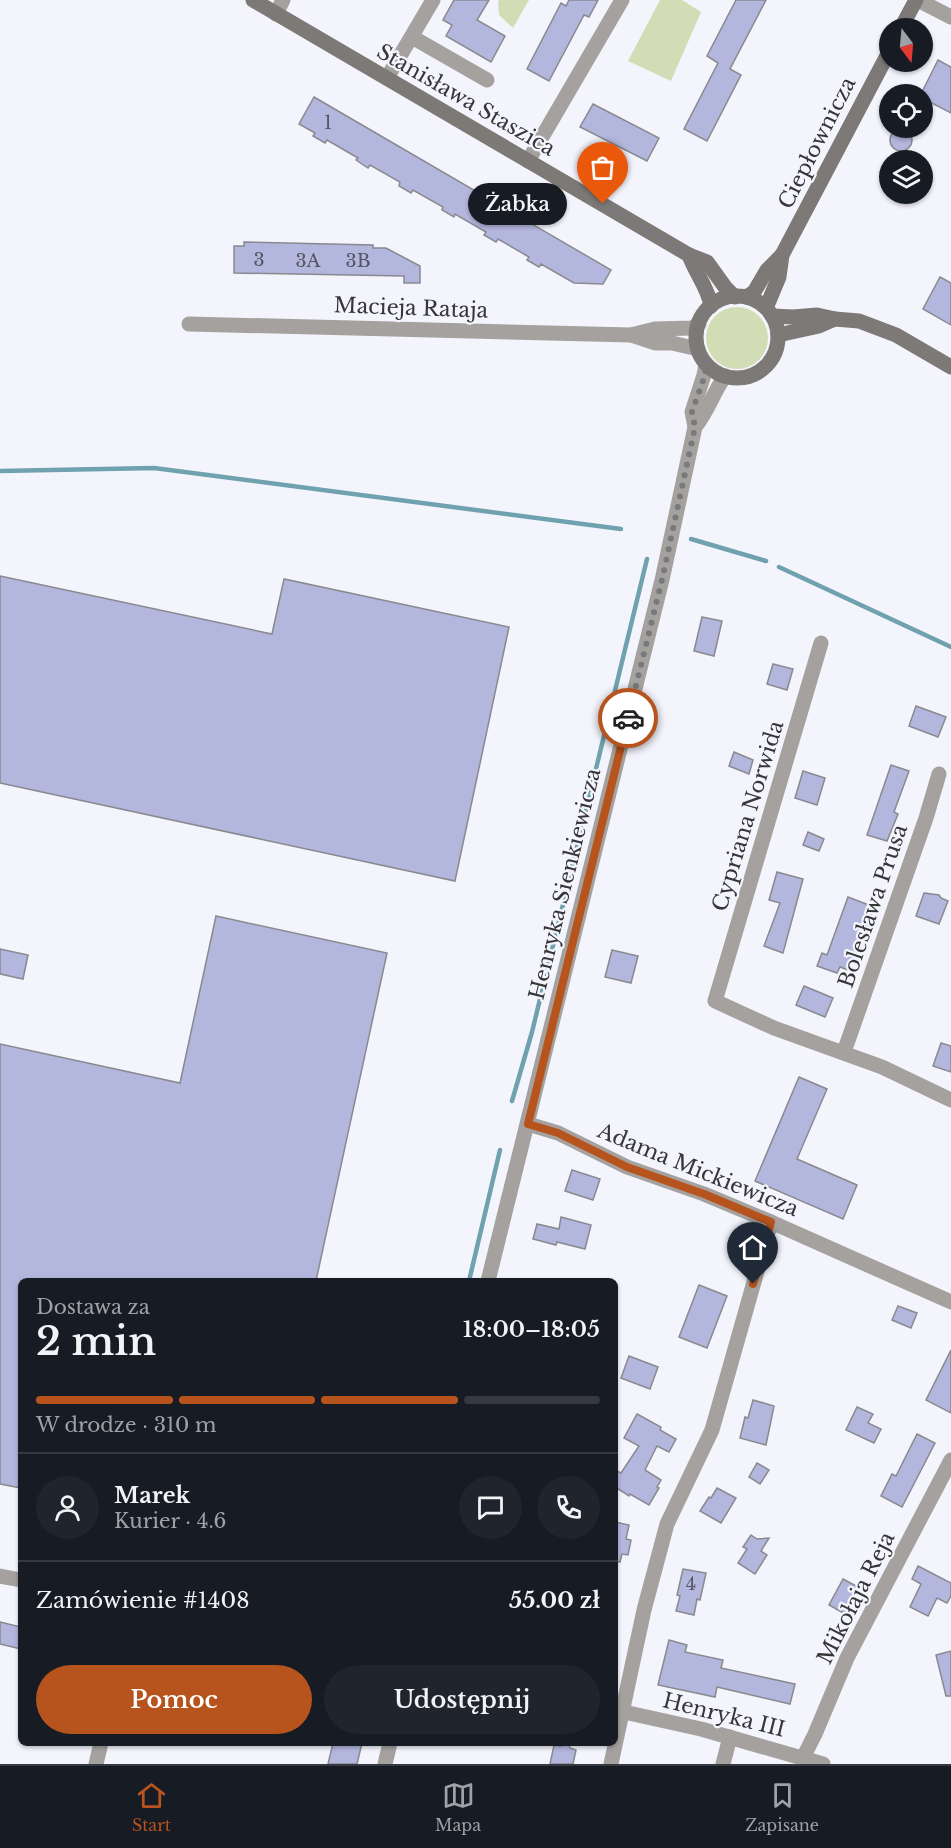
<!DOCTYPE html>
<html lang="pl">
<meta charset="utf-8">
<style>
body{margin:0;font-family:"Libre Baskerville",serif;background:#20242c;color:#f1f3f6;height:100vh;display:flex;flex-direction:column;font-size:22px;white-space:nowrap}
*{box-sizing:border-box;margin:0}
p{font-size:20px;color:#9ea1a6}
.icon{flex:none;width:33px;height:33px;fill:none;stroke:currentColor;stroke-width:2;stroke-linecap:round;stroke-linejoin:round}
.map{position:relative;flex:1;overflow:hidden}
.panel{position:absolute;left:18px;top:1278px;width:600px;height:468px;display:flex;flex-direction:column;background:#171b24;border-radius:9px;box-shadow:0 2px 4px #0004}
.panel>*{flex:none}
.needle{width:39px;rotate:164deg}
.fabs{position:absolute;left:879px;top:18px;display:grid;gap:12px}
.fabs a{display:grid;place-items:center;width:54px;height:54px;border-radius:50%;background:#171b24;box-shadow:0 2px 4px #0004;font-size:30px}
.pin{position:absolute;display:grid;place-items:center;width:51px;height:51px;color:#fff;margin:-62px -26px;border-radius:50% 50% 50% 0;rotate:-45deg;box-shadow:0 0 6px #0007}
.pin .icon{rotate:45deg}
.courier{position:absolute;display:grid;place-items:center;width:60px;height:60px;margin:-30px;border:4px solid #b7531d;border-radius:50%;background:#fff;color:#222;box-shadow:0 2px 8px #0007}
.bubble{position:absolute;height:42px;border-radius:21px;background:#171b24;box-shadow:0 2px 4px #0004;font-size:20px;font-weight:600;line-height:42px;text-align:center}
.head em{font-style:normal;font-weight:600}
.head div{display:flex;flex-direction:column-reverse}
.head{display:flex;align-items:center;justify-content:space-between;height:102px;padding:0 18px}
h1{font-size:39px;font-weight:600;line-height:45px}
.bar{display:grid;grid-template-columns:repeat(4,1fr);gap:9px 6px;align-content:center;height:72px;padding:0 18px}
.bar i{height:8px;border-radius:4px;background:#363941}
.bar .selected{background:#b7531d}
.bar p{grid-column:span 4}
.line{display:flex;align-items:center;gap:15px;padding:0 18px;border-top:2px solid #363941}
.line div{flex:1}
.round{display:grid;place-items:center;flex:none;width:63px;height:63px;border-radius:32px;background:#20242c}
.primary-button{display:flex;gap:12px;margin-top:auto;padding:12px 18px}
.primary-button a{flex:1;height:69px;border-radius:36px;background:#b7531d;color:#fff;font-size:24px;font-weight:600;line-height:69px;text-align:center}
.primary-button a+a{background:#20242c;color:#f1f3f6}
.dock{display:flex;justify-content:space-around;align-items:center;height:84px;border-top:2px solid #363941;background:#171b24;font-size:16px;color:#9ea1a6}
.dock a{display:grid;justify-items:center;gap:3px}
.dock .selected{color:#b7531d}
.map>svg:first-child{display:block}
</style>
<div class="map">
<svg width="951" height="1764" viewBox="0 0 951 1764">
<rect width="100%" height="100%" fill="#f4f5fc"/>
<g fill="#d2ddb6">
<polygon points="500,0 529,0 513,28 499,15 498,1"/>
<polygon points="660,0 682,0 701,12 671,81 628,61"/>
<circle cx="737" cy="338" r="31"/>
</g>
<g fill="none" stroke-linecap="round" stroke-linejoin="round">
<g stroke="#70a1ae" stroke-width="4.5">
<polyline points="0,471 154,468 621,529"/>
<polyline points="691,539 766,561"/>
<polyline points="779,567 951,647"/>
<polyline points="512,1101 532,1032 647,559"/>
<polyline points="469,1281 500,1150"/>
</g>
</g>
<g fill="#b3b6dd" stroke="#89898f" stroke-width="1.5">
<polygon points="454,0 489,0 477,20 505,36 491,62 446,36 452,25 443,20"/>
<polygon points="569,0 598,0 589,17 584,15 549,81 527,69 561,3 566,6"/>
<polygon points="736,0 766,0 730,69 741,75 707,141 684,129 718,63 707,56"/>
<polygon points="938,60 951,67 951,113 922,98 922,94 921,94"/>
<polygon points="314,97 611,270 603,284 574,283 541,264 539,267 527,260 529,257 498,239 496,242 484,235 486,232 455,214 454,217 442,210 443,207 413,190 411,193 399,186 400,182 370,165 368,168 356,160 358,158 327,140 325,143 313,136 315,133 299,124"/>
<polygon points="593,104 659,138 647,161 580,127"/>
<circle cx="901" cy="140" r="11"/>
<polygon points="244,242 373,245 373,248 386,248 420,266 420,283 404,283 404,276 234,273 234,246 244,246"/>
<polygon points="940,277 951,283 951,325 923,309"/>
<polygon points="0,576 272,634 284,579 509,627 455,881 0,783"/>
<polygon points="702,617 722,621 714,656 694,651"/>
<polygon points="773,664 793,669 787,690 767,684"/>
<polygon points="916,706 946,717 938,737 909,726"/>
<polygon points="734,752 753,760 749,774 729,766"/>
<polygon points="891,765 909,771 894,812 898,814 887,841 867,835"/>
<polygon points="803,771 825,778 817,805 795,798"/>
<polygon points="808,832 824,839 819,851 803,845"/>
<polygon points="777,872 803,879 783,953 764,946 780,903 769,900"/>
<polygon points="924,893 939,895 941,898 948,901 939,924 916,916"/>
<polygon points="848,897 874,907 854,962 851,960 848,970 840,967 837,973 817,966 822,953 827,955"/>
<polygon points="216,916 387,953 316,1281 21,1281 21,1488 0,1484 0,1044 180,1083"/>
<polygon points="0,949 28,955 23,979 0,974"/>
<polygon points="612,950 638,956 631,983 605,977"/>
<polygon points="804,986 833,998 825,1017 796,1005"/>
<polygon points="941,1043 951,1046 951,1072 933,1066"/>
<polygon points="799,1077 827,1089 797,1159 857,1185 843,1219 755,1181"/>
<polygon points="572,1170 600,1179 593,1200 565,1191"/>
<polygon points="561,1217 591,1225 585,1249 557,1242 556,1245 533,1239 537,1224 559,1229"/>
<polygon points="699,1285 727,1296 707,1348 679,1337"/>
<polygon points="898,1306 917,1313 911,1328 892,1320"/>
<polygon points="951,1350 951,1413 926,1400"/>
<polygon points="629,1356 658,1367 650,1389 621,1378"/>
<polygon points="753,1400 774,1406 766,1445 740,1438 745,1417 748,1418"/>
<polygon points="857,1407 873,1414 868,1423 881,1429 874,1443 846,1430"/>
<polygon points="637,1414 661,1427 660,1430 676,1439 669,1452 657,1446 645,1470 661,1480 657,1487 659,1488 649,1505 630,1494 629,1496 615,1487 615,1470 621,1473 639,1446 624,1438"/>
<polygon points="917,1434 935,1443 902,1507 881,1496 892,1474 896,1476"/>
<polygon points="757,1463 769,1470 760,1484 749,1477"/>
<polygon points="717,1488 736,1498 721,1523 700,1511 709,1497 711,1498"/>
<polygon points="615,1522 629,1525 626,1539 631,1540 628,1555 622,1554 620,1562 615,1561"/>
<polygon points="751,1535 757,1539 769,1538 761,1551 767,1555 755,1574 738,1563 747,1549 743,1547"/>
<polygon points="918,1566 951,1583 951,1596 947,1603 937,1598 928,1616 910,1607 921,1584 912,1579"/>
<polygon points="683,1569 706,1573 700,1600 697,1599 694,1615 676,1611 680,1596 677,1595"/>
<polygon points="843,1579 860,1588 845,1614 829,1605"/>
<polygon points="0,1622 21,1627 21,1649 0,1644"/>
<polygon points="669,1640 687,1645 685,1652 723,1660 721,1668 795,1684 790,1704 717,1687 715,1697 658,1685"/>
<polygon points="951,1651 951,1696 946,1696 936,1655"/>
<polygon points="333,1743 362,1743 357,1764 328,1764"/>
<polygon points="565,1743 568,1743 570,1748 576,1750 573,1764 550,1764 554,1745 561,1746"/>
</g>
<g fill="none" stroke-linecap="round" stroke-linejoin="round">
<g stroke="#a4a19f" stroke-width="15">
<polyline points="918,0 951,17"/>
<polyline points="276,14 283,0"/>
<polyline points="412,37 487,80"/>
<polyline points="387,78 433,0"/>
<polyline points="528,161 622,0"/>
<polyline points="189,324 631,335 655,329 692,328 699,324"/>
<polyline points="631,335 655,343 672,343 698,349"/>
<path d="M695,427c13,-16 18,-34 30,-51"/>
<polyline points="821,643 715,1001 774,1028 882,1067 951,1100"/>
<polyline points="844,1052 926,818 939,774"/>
<polyline points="528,1124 558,1133 627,1167 704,1194 771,1222 951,1302"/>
<polyline points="488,1281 662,580 695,427 692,412 704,375 706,364"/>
<polyline points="0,1576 21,1580"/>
<polyline points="615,1710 701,1729 823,1764"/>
<polyline points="803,1758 815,1734 847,1658 951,1460"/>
<polyline points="96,1764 101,1743"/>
<polyline points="385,1764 390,1743"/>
<polyline points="611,1764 644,1610 667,1524 712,1430 771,1222"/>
<polyline points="723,1764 730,1737"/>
</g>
<g stroke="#7d7976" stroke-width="15">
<polyline points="253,0 689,255 707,262 725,287 735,297"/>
<polyline points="901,28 916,0"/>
<path d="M689,255c6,18 19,32 22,51"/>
<circle cx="737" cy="337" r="41"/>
<polyline points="746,297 754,292 767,270 782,255"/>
<polyline points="766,308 779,277 782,255 890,50"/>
<polyline points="772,316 793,317 817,315 835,319 859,321 896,335 951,367"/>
<polyline points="778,335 819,326 835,319"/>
</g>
</g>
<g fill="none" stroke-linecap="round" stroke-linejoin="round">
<path stroke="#78797d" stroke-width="6" stroke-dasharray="0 10.8" d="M603,204l86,51c6,18 19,32 22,51l-7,8 -7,16 1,19 8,15 -1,11 -13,37 3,15 -33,153 -34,138"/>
<polyline stroke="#b7531d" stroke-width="8" points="628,718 528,1124 558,1133 627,1167 704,1194 771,1222 753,1284"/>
</g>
<g text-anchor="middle" stroke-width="4.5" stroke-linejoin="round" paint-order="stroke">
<g font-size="18" fill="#555662">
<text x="328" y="129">1</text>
<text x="259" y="266">3</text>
<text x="308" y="267">3A</text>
<text x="358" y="267">3B</text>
<text x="691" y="1590">4</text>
</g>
<g font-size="21" fill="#363639" stroke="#f4f5fc">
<text transform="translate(466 100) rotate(30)" y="7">Stanisława Staszica</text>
<text transform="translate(817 143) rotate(-63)" y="7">Ciepłownicza</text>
<text transform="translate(411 308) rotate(2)" y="7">Macieja Rataja</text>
<text transform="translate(748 816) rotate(-73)" y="7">Cypriana Norwida</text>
<text transform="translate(565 884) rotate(-76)" y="7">Henryka Sienkiewicza</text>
<text transform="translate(873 906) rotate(-71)" y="7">Bolesława Prusa</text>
<text transform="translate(698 1170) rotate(22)" y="7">Adama Mickiewicza</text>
<text transform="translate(856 1598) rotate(-63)" y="7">Mikołaja Reja</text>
<text transform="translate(724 1715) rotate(14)" y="7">Henryka III</text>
</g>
</g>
</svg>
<div class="fabs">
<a><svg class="needle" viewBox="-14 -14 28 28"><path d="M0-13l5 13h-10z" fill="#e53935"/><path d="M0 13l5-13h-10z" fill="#9ea1a6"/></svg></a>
<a><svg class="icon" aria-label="locate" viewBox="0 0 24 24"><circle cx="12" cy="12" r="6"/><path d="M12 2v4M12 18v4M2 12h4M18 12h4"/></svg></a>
<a><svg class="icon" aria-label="layers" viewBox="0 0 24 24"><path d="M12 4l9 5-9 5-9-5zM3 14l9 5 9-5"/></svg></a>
</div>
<div class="pin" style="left:603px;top:204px;background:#ea580c"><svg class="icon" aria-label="bag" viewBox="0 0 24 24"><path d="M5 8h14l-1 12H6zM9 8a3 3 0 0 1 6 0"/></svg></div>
<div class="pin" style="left:753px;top:1284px;background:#1f2937"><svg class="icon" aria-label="home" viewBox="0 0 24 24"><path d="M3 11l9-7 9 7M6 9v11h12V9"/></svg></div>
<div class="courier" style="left:628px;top:718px"><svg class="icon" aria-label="car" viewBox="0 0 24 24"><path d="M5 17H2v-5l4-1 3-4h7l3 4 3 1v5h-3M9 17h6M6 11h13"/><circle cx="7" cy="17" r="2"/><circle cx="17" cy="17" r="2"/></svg></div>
<div class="bubble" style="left:468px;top:183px;width:99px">Żabka</div>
<section class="panel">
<div class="head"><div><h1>2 min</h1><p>Dostawa za</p></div><em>18:00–18:05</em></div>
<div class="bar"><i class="selected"></i><i class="selected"></i><i class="selected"></i><i></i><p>W drodze · 310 m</p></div>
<div class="line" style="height:108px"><a class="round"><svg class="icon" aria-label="person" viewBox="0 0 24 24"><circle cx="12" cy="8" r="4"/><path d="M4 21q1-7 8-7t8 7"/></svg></a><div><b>Marek</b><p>Kurier · 4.6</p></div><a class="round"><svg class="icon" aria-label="chat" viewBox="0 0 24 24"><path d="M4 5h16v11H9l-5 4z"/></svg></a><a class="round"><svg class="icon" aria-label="phone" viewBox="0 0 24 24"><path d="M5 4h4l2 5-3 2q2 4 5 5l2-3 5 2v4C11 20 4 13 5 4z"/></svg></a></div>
<div class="line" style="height:78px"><div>Zamówienie #1408</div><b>55.00 zł</b></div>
<div class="primary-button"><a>Pomoc</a><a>Udostępnij</a></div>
</section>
</div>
<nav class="dock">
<a class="selected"><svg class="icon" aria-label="home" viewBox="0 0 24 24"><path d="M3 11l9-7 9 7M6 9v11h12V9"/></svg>Start</a>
<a><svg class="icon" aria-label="map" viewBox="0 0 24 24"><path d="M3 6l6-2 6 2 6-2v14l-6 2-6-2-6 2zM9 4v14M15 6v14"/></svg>Mapa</a>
<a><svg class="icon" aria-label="saved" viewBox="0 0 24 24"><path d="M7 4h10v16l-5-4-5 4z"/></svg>Zapisane</a>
</nav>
